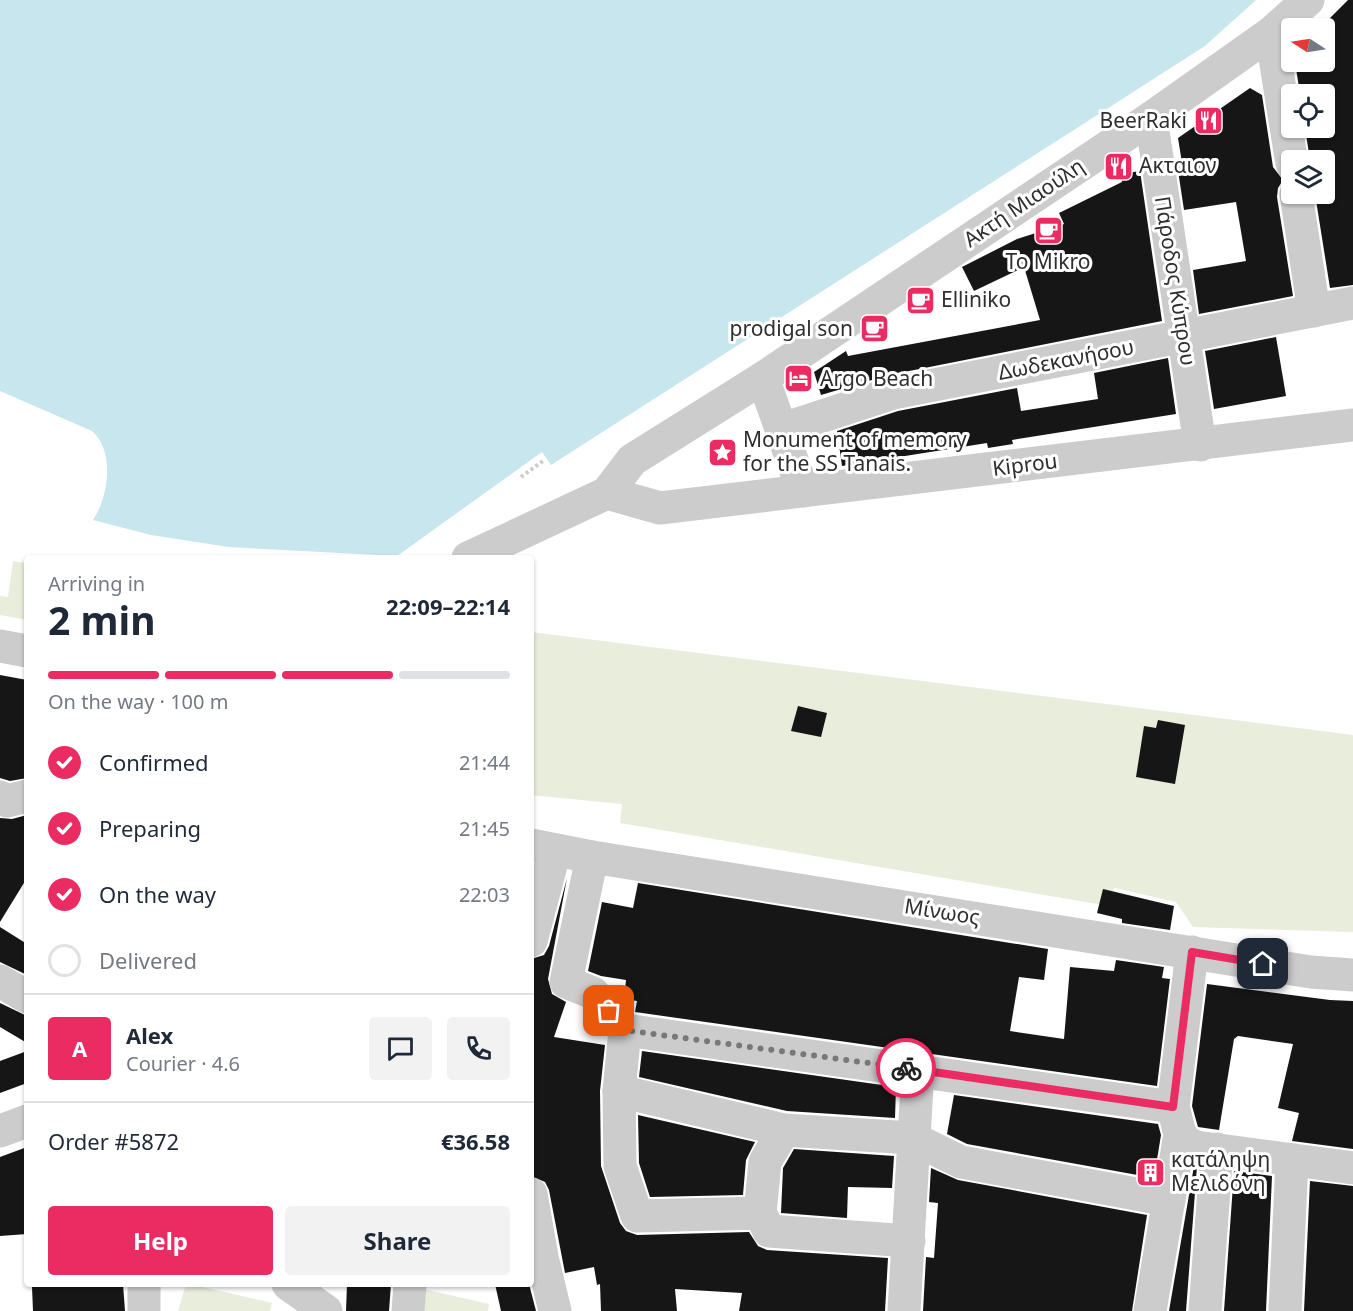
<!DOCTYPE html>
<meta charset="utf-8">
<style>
body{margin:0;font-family:"Noto Sans",sans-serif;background:#f2f2f3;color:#1f2937;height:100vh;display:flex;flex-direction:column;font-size:22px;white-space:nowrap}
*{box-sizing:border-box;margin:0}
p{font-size:20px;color:#747a83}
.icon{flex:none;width:33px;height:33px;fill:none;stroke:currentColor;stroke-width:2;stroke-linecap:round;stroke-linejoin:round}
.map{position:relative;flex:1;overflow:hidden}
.drawer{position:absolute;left:24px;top:555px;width:510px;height:732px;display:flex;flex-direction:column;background:#fff;border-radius:6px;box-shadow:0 2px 4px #0004}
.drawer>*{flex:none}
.needle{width:39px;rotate:282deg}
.tools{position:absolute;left:1281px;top:18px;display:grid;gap:12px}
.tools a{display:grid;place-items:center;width:54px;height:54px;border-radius:6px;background:#fff;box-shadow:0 2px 4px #0004;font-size:30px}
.pin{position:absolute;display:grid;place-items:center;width:51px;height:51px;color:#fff;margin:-26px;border-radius:12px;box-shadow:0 3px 9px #0006}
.courier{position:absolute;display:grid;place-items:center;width:60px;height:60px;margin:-30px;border:4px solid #eb2c63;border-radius:50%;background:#fff;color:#222;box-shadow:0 2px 8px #0007}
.head em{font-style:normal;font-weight:700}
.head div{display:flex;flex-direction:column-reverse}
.head{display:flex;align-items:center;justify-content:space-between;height:102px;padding:0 24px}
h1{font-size:39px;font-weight:700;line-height:45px}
.bar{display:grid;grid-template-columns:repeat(4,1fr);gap:9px 6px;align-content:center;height:72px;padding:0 24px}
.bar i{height:8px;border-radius:4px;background:#e0e1e3}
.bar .on{background:#eb2c63}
.bar p{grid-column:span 4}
.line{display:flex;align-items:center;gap:15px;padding:0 24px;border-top:2px solid #e0e1e3}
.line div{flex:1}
.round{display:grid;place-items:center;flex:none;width:63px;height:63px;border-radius:6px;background:#f2f2f3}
ol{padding:0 24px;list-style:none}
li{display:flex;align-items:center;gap:18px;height:66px}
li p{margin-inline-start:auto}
li .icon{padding:6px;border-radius:50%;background:#eb2c63;color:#fff;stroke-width:4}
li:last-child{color:#747a83}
li i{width:33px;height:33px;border:3px solid #e0e1e3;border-radius:50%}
.primary-button{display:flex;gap:12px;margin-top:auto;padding:12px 24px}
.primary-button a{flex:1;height:69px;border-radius:6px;background:#eb2c63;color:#fff;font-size:24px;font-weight:700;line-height:69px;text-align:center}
.primary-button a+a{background:#f2f2f3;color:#1f2937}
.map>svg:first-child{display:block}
</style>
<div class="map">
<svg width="1353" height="1311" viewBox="0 0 1353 1311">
<rect width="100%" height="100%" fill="#fff"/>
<g fill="#e9eddc">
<polygon points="13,561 27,563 27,620 0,615 0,596 8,597"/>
<polygon points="531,632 1353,735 1353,932 1193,927 1176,902 1114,888 1109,906 620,823 622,804 531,795"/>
<polygon points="186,1284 190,1284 272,1303 270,1311 178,1311"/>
<polygon points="419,1288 489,1304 488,1311 415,1311"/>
</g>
<path fill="#c8e6ed" d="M0,0h1256l-51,46 -654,419 -9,-13 -145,104 -169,-9 -77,-12 -58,-15c16,-24 22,-69 -1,-89l-92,-40z"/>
<g fill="#161616">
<polygon points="1348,0 1353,0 1353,285 1330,288 1315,194 1324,194 1324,160 1310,160 1305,128 1324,128 1324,94 1300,94 1295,62 1324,62 1324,28 1320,28"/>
<polygon points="1250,88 1262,95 1273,167 1283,180 1278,188 1277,197 1293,296 1199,314 1193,270 1246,261 1236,202 1184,210 1177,164 1182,163 1178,138"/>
<polygon points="1140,171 1162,321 889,375 821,395 814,372 846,351 848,356 1040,320 1024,267 974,291 962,267 1017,239 1064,224 1059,213 1122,182 1121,174"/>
<polygon points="1276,337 1286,396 1214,409 1205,351"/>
<polygon points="1168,358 1176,414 1012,440 1013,444 988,448 987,443 842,466 837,431 898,411 1017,388 1021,411 1098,399 1094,373"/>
<polygon points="0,675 27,680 27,778 10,781 0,778"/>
<polygon points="798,706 827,713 821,737 791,731"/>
<polygon points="1158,720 1185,725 1175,784 1136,777 1144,726 1156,728"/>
<polygon points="27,815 27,878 0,922 0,818 12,819"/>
<polygon points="567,878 548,979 552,994 566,1002 554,1037 605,1045 600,1091 601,1166 620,1223 626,1231 637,1235 749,1232 758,1246 767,1250 888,1258 885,1311 739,1311 742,1293 675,1289 677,1311 601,1311 600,1284 597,1285 594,1267 565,1273 549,1190 545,1182 531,1176 531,959 544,955 549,946"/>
<polygon points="638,883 1048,949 1044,980 1019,977 1010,1031 1064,1039 1070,967 1114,971 1116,960 1164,967 1162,978 1170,979 1157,1086 635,1012 637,1001 624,999 626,980 601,976 588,971 602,902 633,908"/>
<polygon points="1103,889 1174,906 1170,930 1122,923 1122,919 1097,913"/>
<polygon points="0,927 27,944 27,975 0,962"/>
<polygon points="1207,984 1330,1000 1353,1001 1353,1149 1292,1141 1299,1113 1278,1108 1293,1044 1238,1036 1234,1039 1219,1130 1198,1127 1192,1106"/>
<polygon points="0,1003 27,1016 27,1043 0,1027"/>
<polygon points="27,1051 27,1083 0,1093 0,1061"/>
<polygon points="642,1051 896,1087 895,1118 787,1111 639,1077"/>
<polygon points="954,1095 1158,1124 1161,1135 1154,1178 967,1144 947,1134"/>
<polygon points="638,1115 755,1142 746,1160 743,1195 650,1197 639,1163"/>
<polygon points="27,1147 27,1234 0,1236 0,1157"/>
<polygon points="794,1149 894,1156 892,1188 848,1187 847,1218 781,1213 783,1168"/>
<polygon points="1194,1166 1197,1166 1186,1311 1169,1311"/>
<polygon points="931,1168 958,1180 1147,1215 1132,1311 923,1311 926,1257 934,1258 938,1203 929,1202"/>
<polygon points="1234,1171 1272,1176 1266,1311 1224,1311"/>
<polygon points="1310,1181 1353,1186 1353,1311 1304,1311"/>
<polygon points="39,1284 123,1284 125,1311 33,1311 32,1287"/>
<polygon points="347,1284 391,1284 389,1311 346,1311"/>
<polygon points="495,1284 529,1284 536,1311 501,1311"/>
</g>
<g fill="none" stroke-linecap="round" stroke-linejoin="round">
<polyline stroke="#ccc" stroke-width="4" stroke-dasharray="3 3" stroke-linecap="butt" points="521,477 543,461"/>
<g stroke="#ccc" stroke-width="33">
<polyline points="1271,33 1292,164"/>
<polyline points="1151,118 1200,445"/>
<polyline points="1296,194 1314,311"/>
<polyline points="763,378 803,491"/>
<polyline points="783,429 893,393 1353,303"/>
<polyline points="607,493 632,460 763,378 1151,118 1271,33 1308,0"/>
<polyline points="468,558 607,493 660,508 1353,425"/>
<polyline points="0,646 27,651"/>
<polyline points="0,797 7,801 27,796"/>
<polyline points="531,845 592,857 1311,972 1353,975"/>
<polyline points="592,857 566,982 593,993 625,1030 619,1091 620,1166 637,1216 760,1213 769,1231 909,1241"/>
<polyline points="531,941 555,850"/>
<polyline points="1192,952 1173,1107 1180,1134 1186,1142 1196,1147 1353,1168"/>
<polyline points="0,981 27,997"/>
<polyline points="625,1030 1173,1107"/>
<polyline points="619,1091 784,1130 912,1138 961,1162 1169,1200"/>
<polyline points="0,1131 27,1121"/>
<polyline points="531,1194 542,1257 555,1311"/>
<polyline points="760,1213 765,1162 784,1130"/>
<polyline points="144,1284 144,1311"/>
<polyline points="288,1284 326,1311"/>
<polyline points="408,1311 410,1284"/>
<polyline points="904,1311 918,1069"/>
<polyline points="1150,1311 1180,1134"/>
<polyline points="1205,1311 1217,1149"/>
<polyline points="1285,1311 1292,1160"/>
</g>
</g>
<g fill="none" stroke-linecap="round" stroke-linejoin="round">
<polyline stroke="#787878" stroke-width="6" stroke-dasharray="0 10.8" points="609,1011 624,1030 906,1068"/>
<polyline stroke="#eb2c63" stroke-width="8" points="906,1068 1173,1107 1192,952 1263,964"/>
</g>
<defs>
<symbol id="restaurant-square" viewBox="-11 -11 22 22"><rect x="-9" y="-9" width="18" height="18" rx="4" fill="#eb2c63" stroke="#fff"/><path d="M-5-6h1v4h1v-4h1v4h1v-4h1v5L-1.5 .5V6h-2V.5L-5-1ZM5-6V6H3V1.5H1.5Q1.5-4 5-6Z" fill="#fff"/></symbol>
<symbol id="cafe-square" viewBox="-11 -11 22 22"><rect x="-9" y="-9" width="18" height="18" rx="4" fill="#eb2c63" stroke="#fff"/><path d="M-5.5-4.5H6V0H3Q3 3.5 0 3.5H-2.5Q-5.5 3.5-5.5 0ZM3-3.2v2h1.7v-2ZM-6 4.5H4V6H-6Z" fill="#fff"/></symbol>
<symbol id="hotel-square" viewBox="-11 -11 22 22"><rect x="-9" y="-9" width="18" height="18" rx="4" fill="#eb2c63" stroke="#fff"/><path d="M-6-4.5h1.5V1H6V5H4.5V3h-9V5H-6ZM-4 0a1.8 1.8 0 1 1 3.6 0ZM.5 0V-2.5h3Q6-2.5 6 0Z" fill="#fff"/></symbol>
<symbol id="sight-square" viewBox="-11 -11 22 22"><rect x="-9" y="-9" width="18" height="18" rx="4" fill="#eb2c63" stroke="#fff"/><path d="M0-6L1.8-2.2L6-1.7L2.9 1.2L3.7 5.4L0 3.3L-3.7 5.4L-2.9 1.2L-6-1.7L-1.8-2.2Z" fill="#fff"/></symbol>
<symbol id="building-square" viewBox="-11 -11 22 22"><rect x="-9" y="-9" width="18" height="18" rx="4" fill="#eb2c63" stroke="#fff"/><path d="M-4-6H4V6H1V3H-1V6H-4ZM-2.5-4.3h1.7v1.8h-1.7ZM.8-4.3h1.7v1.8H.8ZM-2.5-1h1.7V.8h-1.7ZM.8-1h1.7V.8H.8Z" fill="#fff"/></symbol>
</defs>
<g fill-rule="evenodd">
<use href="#restaurant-square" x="1192" y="104" width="33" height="33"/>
<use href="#restaurant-square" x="1102" y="150" width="33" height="33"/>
<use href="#cafe-square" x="1032" y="214" width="33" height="33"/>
<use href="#cafe-square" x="904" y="284" width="33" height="33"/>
<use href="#cafe-square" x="858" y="312" width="33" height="33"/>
<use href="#hotel-square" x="782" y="362" width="33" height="33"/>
<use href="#sight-square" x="706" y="436" width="33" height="33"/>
<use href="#building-square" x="1134" y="1156" width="33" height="33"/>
</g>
<g text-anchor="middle" stroke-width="6" stroke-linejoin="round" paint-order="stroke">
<g font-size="21" fill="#2f2f2f" stroke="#fff" text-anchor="start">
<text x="1187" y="128" text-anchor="end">BeerRaki</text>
<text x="1139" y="173">Ακταιον</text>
<text x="1048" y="269" text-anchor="middle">To Mikro</text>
<text x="941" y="307">Elliniko</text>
<text x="853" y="336" text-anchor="end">prodigal son</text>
<text x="820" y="386">Argo Beach</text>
<text x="743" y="447">Monument of memory<tspan x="743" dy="24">for the SS Tanais.</tspan></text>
<text x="1171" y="1167">κατάληψη<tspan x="1171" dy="24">Μελιδόνη</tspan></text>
</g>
<g font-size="21" fill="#2f2f2f" stroke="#fff">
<text transform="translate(1024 203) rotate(-34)" y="7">Ακτή Μιαούλη</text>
<text transform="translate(1175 281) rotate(81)" y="7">Πάροδος Κύπρου</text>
<text transform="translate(1066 360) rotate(-11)" y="7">Δωδεκανήσου</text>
<text transform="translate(1025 465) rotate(-7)" y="7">Kiprou</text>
<text transform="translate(942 912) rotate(9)" y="7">Μίνωος</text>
</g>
</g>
</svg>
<div class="tools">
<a><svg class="needle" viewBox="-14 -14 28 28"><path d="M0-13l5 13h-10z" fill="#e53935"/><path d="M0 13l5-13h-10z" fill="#747a83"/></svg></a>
<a><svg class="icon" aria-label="locate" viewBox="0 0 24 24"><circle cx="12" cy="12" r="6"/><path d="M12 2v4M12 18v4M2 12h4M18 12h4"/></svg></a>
<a><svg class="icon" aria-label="layers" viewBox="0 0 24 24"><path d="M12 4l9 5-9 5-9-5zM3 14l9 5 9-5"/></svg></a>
</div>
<div class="pin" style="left:609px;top:1011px;background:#ea580c"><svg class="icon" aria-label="bag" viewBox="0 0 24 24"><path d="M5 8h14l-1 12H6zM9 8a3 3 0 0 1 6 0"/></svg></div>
<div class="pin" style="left:1263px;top:964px;background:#1f2937"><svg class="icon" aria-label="home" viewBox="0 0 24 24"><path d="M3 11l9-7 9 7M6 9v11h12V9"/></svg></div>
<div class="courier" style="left:906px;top:1068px"><svg class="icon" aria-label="bike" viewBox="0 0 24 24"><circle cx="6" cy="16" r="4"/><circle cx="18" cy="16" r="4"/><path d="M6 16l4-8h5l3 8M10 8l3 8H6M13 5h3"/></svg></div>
<section class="drawer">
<div class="head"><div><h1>2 min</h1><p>Arriving in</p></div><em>22:09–22:14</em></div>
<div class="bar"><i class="on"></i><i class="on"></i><i class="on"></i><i></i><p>On the way · 100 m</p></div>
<ol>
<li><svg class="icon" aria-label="check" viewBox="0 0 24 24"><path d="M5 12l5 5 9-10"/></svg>Confirmed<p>21:44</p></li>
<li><svg class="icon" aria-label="check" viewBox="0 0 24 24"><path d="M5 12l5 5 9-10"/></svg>Preparing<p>21:45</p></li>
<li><svg class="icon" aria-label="check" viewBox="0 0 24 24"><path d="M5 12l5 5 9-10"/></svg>On the way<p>22:03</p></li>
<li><i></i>Delivered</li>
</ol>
<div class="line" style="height:108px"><b class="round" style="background:#eb2c63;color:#fff">A</b><div><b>Alex</b><p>Courier · 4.6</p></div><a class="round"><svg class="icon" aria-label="chat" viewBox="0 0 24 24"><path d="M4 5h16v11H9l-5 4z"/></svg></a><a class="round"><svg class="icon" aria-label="phone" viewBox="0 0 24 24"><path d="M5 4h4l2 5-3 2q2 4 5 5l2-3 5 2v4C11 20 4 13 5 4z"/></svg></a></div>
<div class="line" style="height:78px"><div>Order #5872</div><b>€36.58</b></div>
<div class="primary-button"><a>Help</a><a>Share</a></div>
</section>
</div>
